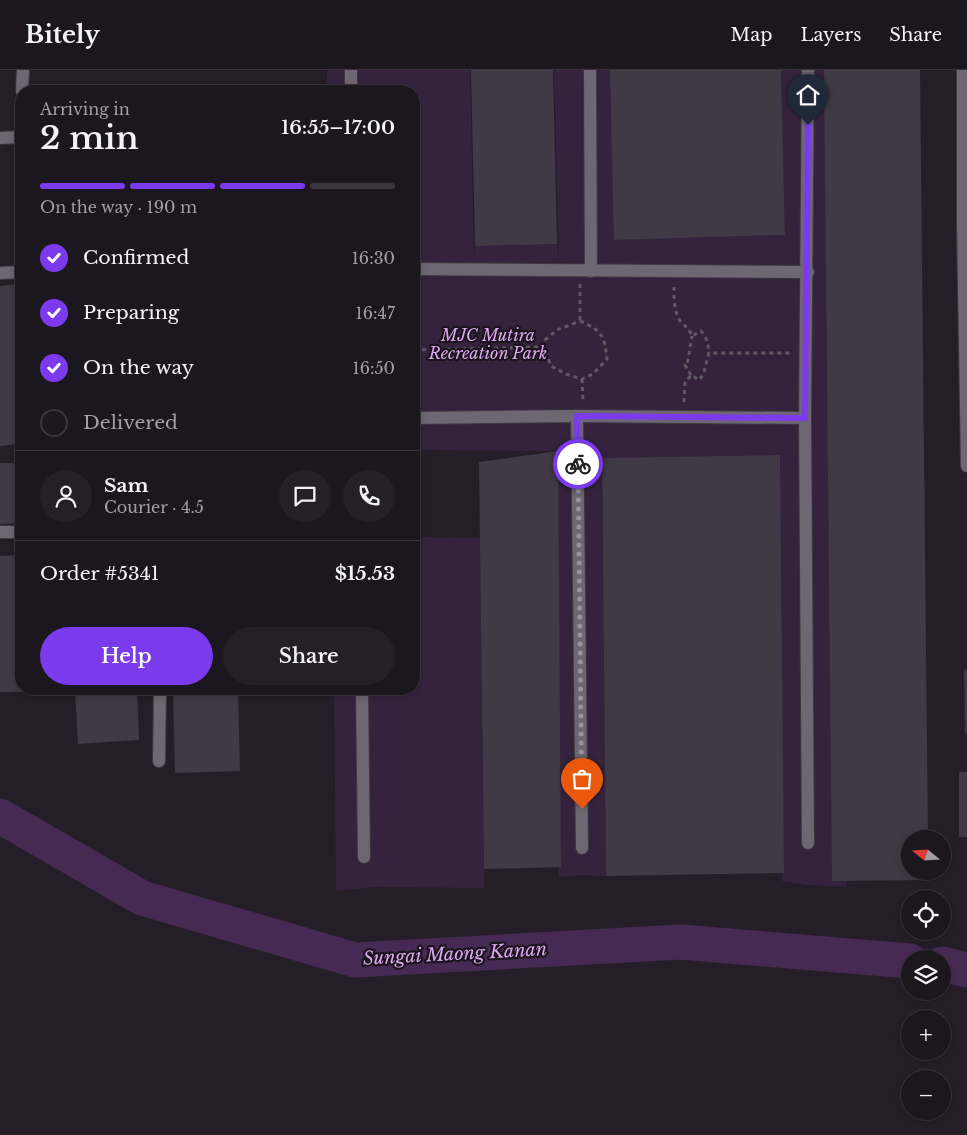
<!DOCTYPE html>
<meta charset="utf-8">
<style>
body{margin:0;font-family:"Libre Baskerville",serif;background:#251f27;color:#f1f3f6;height:100vh;display:flex;flex-direction:column;font-size:19px;white-space:nowrap}
*{box-sizing:border-box;margin:0}
p{font-size:16px;color:#a09fa4}
.icon{flex:none;width:28px;height:28px;fill:none;stroke:currentColor;stroke-width:2;stroke-linecap:round;stroke-linejoin:round}
.map{position:relative;flex:1;overflow:hidden}
.drawer{position:absolute;left:15px;top:15px;width:405px;height:610px;display:flex;flex-direction:column;background:#1c161e;border-radius:20px;box-shadow:0 2px 8px #0003,0 0 0 1px #3a353c}
.drawer>*{flex:none}
.needle{width:32px;rotate:288deg}
.buttons{position:absolute;left:901px;top:760px;display:grid;gap:10px}
.buttons a{display:grid;place-items:center;width:50px;height:50px;border-radius:50%;background:#1c161e;box-shadow:0 2px 8px #0003,0 0 0 1px #3a353c;font-size:25px}
.pin{position:absolute;display:grid;place-items:center;width:42px;height:42px;color:#fff;margin:-51px -21px;border-radius:50% 50% 50% 0;rotate:-45deg;box-shadow:0 0 5px #0007}
.pin .icon{rotate:45deg}
.courier{position:absolute;display:grid;place-items:center;width:50px;height:50px;margin:-25px;border:4px solid #7c3aed;border-radius:50%;background:#fff;color:#222;box-shadow:0 1px 6px #0007}
.overview em{font-style:normal;font-weight:600}
.overview div{display:flex;flex-direction:column-reverse}
.overview{display:flex;align-items:center;justify-content:space-between;height:85px;padding:0 25px}
h1{font-size:32px;font-weight:600;line-height:38px}
.bar{display:grid;grid-template-columns:repeat(4,1fr);gap:8px 5px;align-content:center;height:60px;padding:0 25px}
.bar i{height:6px;border-radius:4px;background:#3a353c}
.bar .active{background:#7c3aed}
.bar p{grid-column:span 4}
.line{display:flex;align-items:center;gap:12px;padding:0 25px;border-top:1px solid #3a353c}
.line div{flex:1}
.round{display:grid;place-items:center;flex:none;width:52px;height:52px;border-radius:26px;background:#251f27}
ol{padding:0 25px;list-style:none}
li{display:flex;align-items:center;gap:15px;height:55px}
li p{margin-inline-start:auto}
li .icon{padding:5px;border-radius:50%;background:#7c3aed;color:#fff;stroke-width:4}
li:last-child{color:#a09fa4}
li i{width:28px;height:28px;border:2px solid #3a353c;border-radius:50%}
.button{display:flex;gap:10px;margin-top:auto;padding:10px 25px}
.button a{flex:1;height:58px;border-radius:30px;background:#7c3aed;color:#fff;font-size:20px;font-weight:600;line-height:58px;text-align:center}
.button a+a{background:#251f27;color:#f1f3f6}
header{display:flex;align-items:center;gap:30px;box-sizing:border-box;height:70px;padding:0 25px;background:#1c161e;border-bottom:1px solid #3a353c}
header strong{font-size:24px}
nav{display:flex;gap:28px;margin-inline-start:auto;font-size:18px}
.map>svg:first-child{display:block}
</style>
<header>
<strong>Bitely</strong>
<nav><a>Map</a><a>Layers</a><a>Share</a></nav>
</header>
<div class="map">
<svg width="967" height="1065" viewBox="0 0 967 1065">
<rect width="100%" height="100%" fill="#251e28"/>
<g fill="#35233d">
<polygon points="327,0 470,0 474,190 475,176 557,174 559,193 554,0 613,0 615,170 785,165 781,0 842,0 846,817 807,815 782,811 780,385 602,388 606,806 579,805 559,807 558,381 414,380 414,21 327,21"/>
<polygon points="414,467 480,468 484,818 375,817 336,821 334,619 414,619"/>
</g>
<g fill="none" stroke-linecap="round" stroke-linejoin="round">
<g stroke="#472a53" stroke-width="35">
<polyline points="0,746 142,828 355,890 681,872 910,891"/>
<polyline points="942,894 967,900"/>
</g>
</g>
<g fill="#413945">
<polygon points="471,0 553,0 557,174 475,176"/>
<polygon points="610,0 781,0 785,165 614,170"/>
<polygon points="824,0 920,0 928,769 910,769 910,801 928,801 928,810 832,811"/>
<polygon points="21,214 21,374 0,376 0,216"/>
<polygon points="558,381 561,797 484,799 479,392"/>
<polygon points="780,385 784,803 606,806 602,388"/>
<polygon points="0,393 21,393 21,453 0,454"/>
<polygon points="21,485 21,619 56,619 56,622 0,622 0,486"/>
<polygon points="964,600 967,600 967,663 965,664"/>
<polygon points="75,619 137,619 139,670 78,674"/>
<polygon points="173,619 238,619 240,701 175,703"/>
<rect x="959" y="702" width="8" height="65"/>
</g>
<g fill="none" stroke-linecap="round" stroke-linejoin="round">
<defs>
<g id="minor">
<polyline points="351,0 351,21"/>
<polyline points="590,0 591,201"/>
<polyline points="808,0 805,348 808,773"/>
<polyline points="963,0 963,156 967,396"/>
<polyline points="22,21 23,0"/>
<polyline points="0,68 20,67"/>
<polyline points="414,199 808,202"/>
<polyline points="21,202 21,40"/>
<polyline points="0,203 21,202"/>
<polyline points="577,346 582,778"/>
<polyline points="414,348 577,346 805,348"/>
<polyline points="0,462 21,462"/>
<polyline points="362,619 364,787"/>
<polyline points="159,691 160,619"/>
</g>
</defs>
<use href="#minor" stroke="#3e3841" stroke-width="14"/>
<g stroke="#605962" stroke-width="3" stroke-dasharray="4 4" stroke-linecap="butt">
<polyline points="580,214 580,251"/>
<path d="M674,217c0,11 0,28 8,36 5,5 7,6 10,13l9,-5c6,6 7,14 8,22"/>
<path d="M580,251c23,10 24,15 27,38l-14,15 -11,5 -16,-5 -15,-8 -7,-19 1,-7 12,-10z"/>
<polyline points="414,280 544,277"/>
<polyline points="691,305 685,295 687,295 692,266"/>
<polyline points="582,309 583,331"/>
<polyline points="684,332 685,313 691,305 699,310 703,305 709,283 791,283"/>
</g>
<use href="#minor" stroke="#6f6673" stroke-width="12"/>
</g>
<g fill="none" stroke-linecap="round" stroke-linejoin="round">
<polyline stroke="#99939b" stroke-width="5" stroke-dasharray="0 9" points="578,394 582,739"/>
<polyline stroke="#7c3aed" stroke-width="6" points="578,394 577,346 805,348 808,55"/>
</g>
<g text-anchor="middle" stroke-width="4.5" stroke-linejoin="round" paint-order="stroke">
<g font-size="16" font-style="italic" fill="#daa9ed" stroke="#1b141e">
<text x="488" y="271">MJC Mutira<tspan x="488" dy="18">Recreation Park</tspan></text>
</g>
<g font-size="18" font-style="italic" fill="#daa9ed" stroke="#1b141e">
<text transform="translate(455 884) rotate(-3)" y="6">Sungai Maong Kanan</text>
</g>
</g>
</svg>
<div class="buttons">
<a><svg class="needle" viewBox="-14 -14 28 28"><path d="M0-13l5 13h-10z" fill="#e53935"/><path d="M0 13l5-13h-10z" fill="#a09fa4"/></svg></a>
<a><svg class="icon" aria-label="locate" viewBox="0 0 24 24"><circle cx="12" cy="12" r="6"/><path d="M12 2v4M12 18v4M2 12h4M18 12h4"/></svg></a>
<a><svg class="icon" aria-label="layers" viewBox="0 0 24 24"><path d="M12 4l9 5-9 5-9-5zM3 14l9 5 9-5"/></svg></a>
<a>+</a>
<a>−</a>
</div>
<div class="pin" style="left:582px;top:739px;background:#ea580c"><svg class="icon" aria-label="bag" viewBox="0 0 24 24"><path d="M5 8h14l-1 12H6zM9 8a3 3 0 0 1 6 0"/></svg></div>
<div class="pin" style="left:808px;top:55px;background:#1f2937"><svg class="icon" aria-label="home" viewBox="0 0 24 24"><path d="M3 11l9-7 9 7M6 9v11h12V9"/></svg></div>
<div class="courier" style="left:578px;top:394px"><svg class="icon" aria-label="bike" viewBox="0 0 24 24"><circle cx="6" cy="16" r="4"/><circle cx="18" cy="16" r="4"/><path d="M6 16l4-8h5l3 8M10 8l3 8H6M13 5h3"/></svg></div>
<section class="drawer">
<div class="overview"><div><h1>2 min</h1><p>Arriving in</p></div><em>16:55–17:00</em></div>
<div class="bar"><i class="active"></i><i class="active"></i><i class="active"></i><i></i><p>On the way · 190 m</p></div>
<ol>
<li><svg class="icon" aria-label="check" viewBox="0 0 24 24"><path d="M5 12l5 5 9-10"/></svg>Confirmed<p>16:30</p></li>
<li><svg class="icon" aria-label="check" viewBox="0 0 24 24"><path d="M5 12l5 5 9-10"/></svg>Preparing<p>16:47</p></li>
<li><svg class="icon" aria-label="check" viewBox="0 0 24 24"><path d="M5 12l5 5 9-10"/></svg>On the way<p>16:50</p></li>
<li><i></i>Delivered</li>
</ol>
<div class="line" style="height:90px"><a class="round"><svg class="icon" aria-label="person" viewBox="0 0 24 24"><circle cx="12" cy="8" r="4"/><path d="M4 21q1-7 8-7t8 7"/></svg></a><div><b>Sam</b><p>Courier · 4.5</p></div><a class="round"><svg class="icon" aria-label="chat" viewBox="0 0 24 24"><path d="M4 5h16v11H9l-5 4z"/></svg></a><a class="round"><svg class="icon" aria-label="phone" viewBox="0 0 24 24"><path d="M5 4h4l2 5-3 2q2 4 5 5l2-3 5 2v4C11 20 4 13 5 4z"/></svg></a></div>
<div class="line" style="height:65px"><div>Order #5341</div><b>$15.53</b></div>
<div class="button"><a>Help</a><a>Share</a></div>
</section>
</div>
